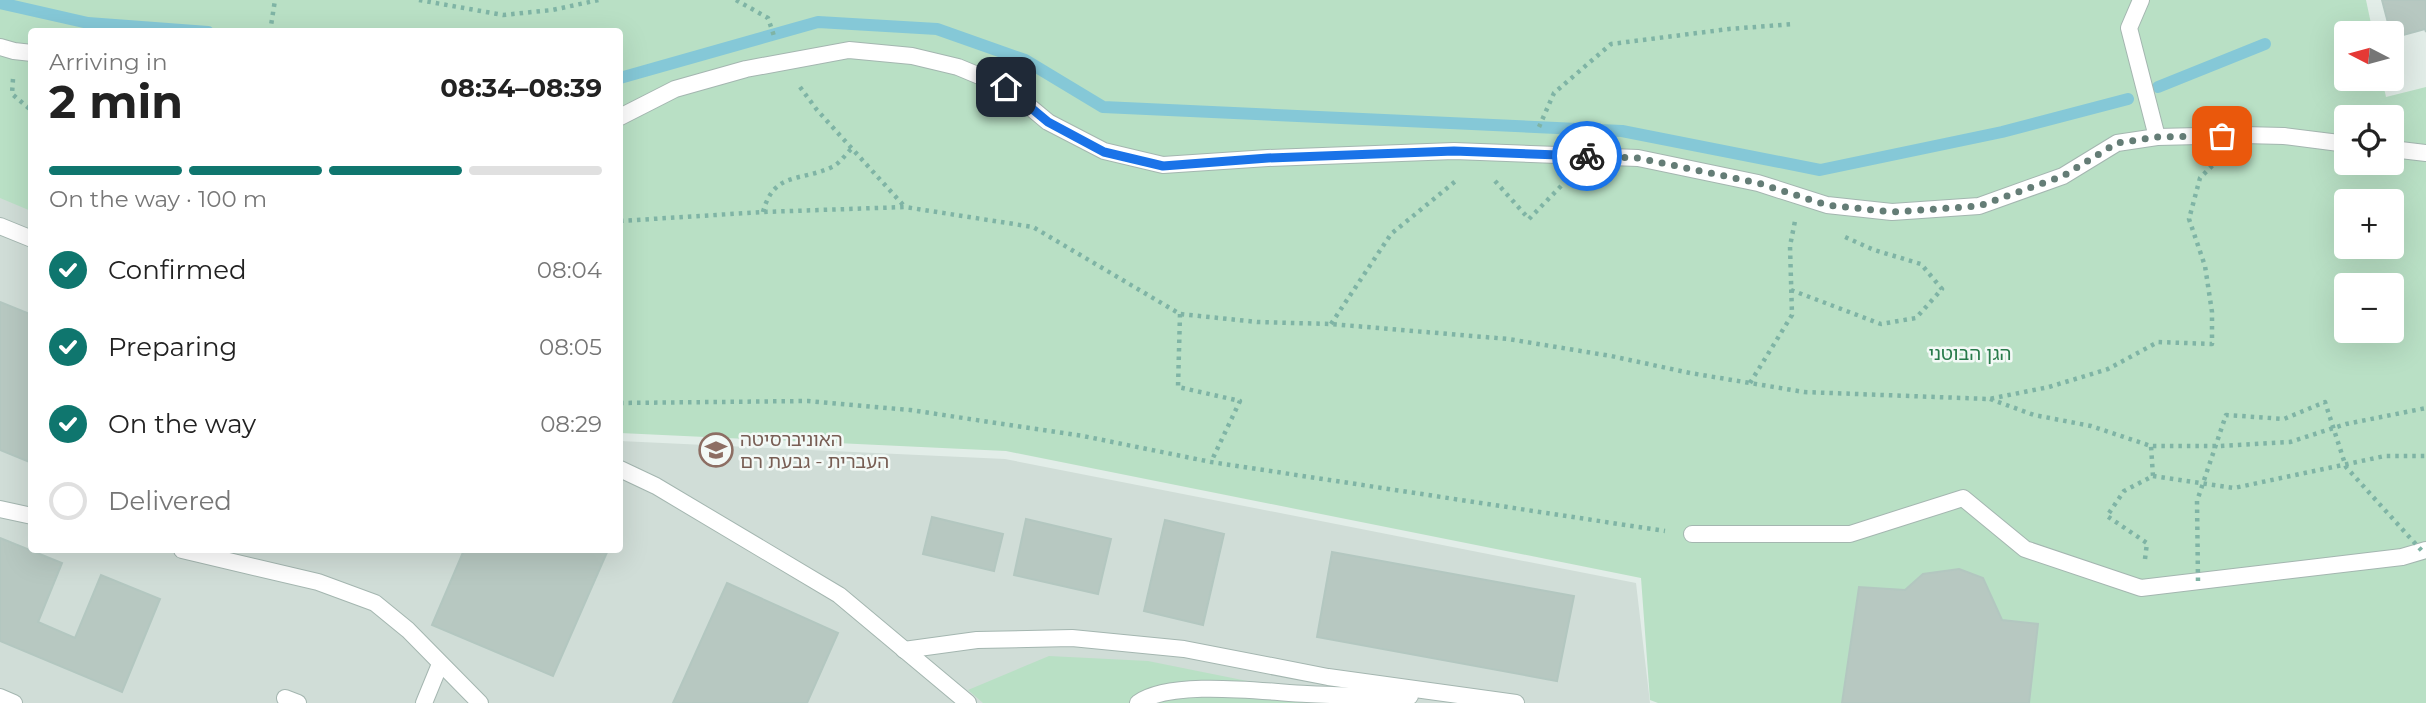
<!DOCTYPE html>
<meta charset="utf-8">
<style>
body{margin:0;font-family:Montserrat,"Noto Sans Hebrew",sans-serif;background:#f2f2f2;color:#222;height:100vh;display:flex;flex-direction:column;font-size:26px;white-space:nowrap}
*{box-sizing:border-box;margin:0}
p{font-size:23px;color:#767676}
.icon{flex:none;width:38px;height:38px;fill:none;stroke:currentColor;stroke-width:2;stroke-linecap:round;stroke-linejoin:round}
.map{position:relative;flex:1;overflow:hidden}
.side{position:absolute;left:28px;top:28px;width:595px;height:525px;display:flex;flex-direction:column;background:#fff;border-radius:7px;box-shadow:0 7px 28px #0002}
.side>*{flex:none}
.needle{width:46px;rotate:276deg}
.tools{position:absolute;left:2334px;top:21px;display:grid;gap:14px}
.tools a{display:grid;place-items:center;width:70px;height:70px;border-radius:7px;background:#fff;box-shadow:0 7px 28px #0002;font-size:35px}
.pin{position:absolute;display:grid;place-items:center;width:60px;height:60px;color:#fff;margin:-30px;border-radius:14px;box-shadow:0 4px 10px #0006}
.courier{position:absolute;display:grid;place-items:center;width:70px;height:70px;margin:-35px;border:5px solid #1a73e8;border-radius:50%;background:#fff;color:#222;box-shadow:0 2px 9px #0007}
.head em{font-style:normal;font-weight:700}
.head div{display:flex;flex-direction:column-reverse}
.head{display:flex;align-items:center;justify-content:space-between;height:119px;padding:0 21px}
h1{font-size:46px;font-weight:700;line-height:52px}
.bar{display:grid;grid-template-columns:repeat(4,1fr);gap:10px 7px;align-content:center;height:84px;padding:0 21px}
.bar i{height:9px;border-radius:5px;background:#e0e0e0}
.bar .on{background:#0f766e}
.bar p{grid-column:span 4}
ol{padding:0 21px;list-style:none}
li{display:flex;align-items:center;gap:21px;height:77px}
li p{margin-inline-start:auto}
li .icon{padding:7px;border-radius:50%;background:#0f766e;color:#fff;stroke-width:4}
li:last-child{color:#767676}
li i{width:38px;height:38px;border:4px solid #e0e0e0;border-radius:50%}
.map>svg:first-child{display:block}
</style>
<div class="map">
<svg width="2426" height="703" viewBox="0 0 2426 703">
<rect width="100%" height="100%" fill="#e2ede8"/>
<polygon fill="#d0ddd7" points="0,195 31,208 32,550 620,550 620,441 1005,459 1636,583 1650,703 0,703"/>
<g fill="#b9e0c5" fill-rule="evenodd">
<path d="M0,0h2366l7,33h-26v46h35l4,18 40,-10v616h-768l-8,-3 -9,-122 -635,-127 -386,-18v-401h-588l-1,179 -31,-13zM2347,117h45v46h-45zM2347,201h45v46h-45zM2347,285h45v46h-45z"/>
<polygon points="1049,656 1148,661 1357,703 983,703 968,690"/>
</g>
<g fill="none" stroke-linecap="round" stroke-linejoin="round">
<g stroke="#85c8d7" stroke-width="12">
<polyline points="0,3 88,23 208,32"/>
<polyline points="620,78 818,22 937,29 1025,60 1103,107 1622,131 1820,170 2002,132 2128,99"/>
<polyline points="2158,87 2265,44"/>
</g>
</g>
<g fill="#b7c8c1" stroke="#b3c7c0" stroke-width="2">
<polygon points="2382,0 2426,0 2426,32 2425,29 2392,38"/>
<polygon points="0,302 32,315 32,463 0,450"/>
<polygon points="932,517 1003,534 994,571 923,554"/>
<polygon points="1026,519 1111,539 1098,594 1014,575"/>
<polygon points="1165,520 1224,534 1203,625 1144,611"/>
<polygon points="0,538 62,563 38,622 75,638 101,575 160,599 122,692 0,641"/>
<polygon points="464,550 608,550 553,676 432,625"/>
<polygon points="1332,552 1574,596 1557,681 1317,637"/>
<polygon points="1959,569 1983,578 2002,620 2038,624 2029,703 1842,703 1859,587 1905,590 1923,574"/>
<polygon points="727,583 838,633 807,703 673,703"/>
</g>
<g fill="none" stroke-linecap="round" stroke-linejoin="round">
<defs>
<g id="service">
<polyline points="2141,0 2129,28 2157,137"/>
<polyline points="0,47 14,51 32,53"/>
<polyline points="620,117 675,89 746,69 849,50 912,56 958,67 1006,87 1048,122 1104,151 1163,165 1268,158 1454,151 1638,158 1758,183 1827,205 1892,212 1979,206 2063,176 2117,143 2157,137 2243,135 2284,136 2347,144"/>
<polyline points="2392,149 2426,153"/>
<polyline points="0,226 32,239"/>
<polyline points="620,469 656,486 839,595 968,703"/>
<polyline points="0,509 32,516"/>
<polyline points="1692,534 1850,534 1963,498 2025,549 2141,588 2402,557 2426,550"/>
<polyline points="182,550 318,582 375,603 408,630 480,703"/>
<polyline points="904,650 977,640 1072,638 1184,649 1328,677 1516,703"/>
<polyline points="0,697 14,703"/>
<polyline points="285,698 298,703"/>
<polyline points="424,703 440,664"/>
<path d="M1138,703c33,-24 127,-11 169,-9 35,2 69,2 103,2"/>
</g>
</defs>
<use href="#service" stroke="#a4b6b0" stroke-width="18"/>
<g stroke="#7fb4a5" stroke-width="4.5" stroke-dasharray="3.5 5" stroke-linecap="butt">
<polyline points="419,0 503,15 552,10 599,0"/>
<polyline points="736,0 768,18 774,36"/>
<polyline points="270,32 275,0"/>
<polyline points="13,79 12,94 32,111"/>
<polyline points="800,87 817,110 905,207"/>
<polyline points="1539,127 1554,93 1611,44 1729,29 1794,24"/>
<polyline points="1495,181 1529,219 1563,184"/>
<path d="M763,212c11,-41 37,-30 69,-45 7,-3 14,-13 20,-19"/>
<polyline points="620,221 763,212 905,207 1033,227 1180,314 1257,322 1331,324 1508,339 1611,356 1690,373 1804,392 1989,399 2049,387 2108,369 2158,342 2212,344 2212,312 2205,266 2189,219 2200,178 2215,163"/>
<polyline points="1791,290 1881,324 1916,318 1942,289 1921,264 1874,250 1845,237"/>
<polyline points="1180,314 1178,387 1240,401 1211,462"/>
<polyline points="1331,324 1391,234 1457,180"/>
<polyline points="1750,383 1792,315 1790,246 1795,221"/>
<polyline points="1990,399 2034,415 2091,426 2151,446 2220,446 2290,442 2346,424 2426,408"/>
<polyline points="620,403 808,401 910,410 1083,436 1211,462 1665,531"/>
<polyline points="2153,476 2234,488 2385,456 2426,456"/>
<polyline points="2145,559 2147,543 2107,516 2124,491 2153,476 2151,446"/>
</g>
<use href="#service" stroke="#fff" stroke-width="16"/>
<polyline stroke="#7fb4a5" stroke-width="4.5" stroke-dasharray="3.5 5" stroke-linecap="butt" points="2198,581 2197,501 2226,415 2284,419 2325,402 2346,467 2422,551"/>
</g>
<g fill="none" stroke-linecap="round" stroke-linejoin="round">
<polyline stroke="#647d76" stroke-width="7" stroke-dasharray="0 12.6" points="1587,156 1638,158 1758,183 1827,205 1892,212 1979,206 2063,176 2117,143 2157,137 2222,136"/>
<polyline stroke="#1a73e8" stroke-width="9" points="1006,87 1048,122 1104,152 1163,166 1268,158 1454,151 1587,156"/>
</g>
<defs>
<symbol id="university-ring" viewBox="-11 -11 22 22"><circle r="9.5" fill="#f3f9f6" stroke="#8d6e63" stroke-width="1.5"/><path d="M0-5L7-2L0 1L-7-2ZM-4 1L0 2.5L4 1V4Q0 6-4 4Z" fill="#8d6e63"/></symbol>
</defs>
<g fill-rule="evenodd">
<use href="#university-ring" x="697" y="431" width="38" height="38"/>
</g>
<g text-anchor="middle" stroke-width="5" stroke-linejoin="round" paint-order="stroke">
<g font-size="19" fill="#277a4a" stroke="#f3f9f6">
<text x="1970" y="360">הגן הבוטני</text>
</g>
<g font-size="19" fill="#785e54" stroke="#f3f9f6" text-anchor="start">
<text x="740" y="446">האוניברסיטה<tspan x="740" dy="22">העברית - גבעת רם</tspan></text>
</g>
</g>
</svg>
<div class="tools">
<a><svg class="needle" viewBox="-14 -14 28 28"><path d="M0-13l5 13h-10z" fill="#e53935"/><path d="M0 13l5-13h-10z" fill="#767676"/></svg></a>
<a><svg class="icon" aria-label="locate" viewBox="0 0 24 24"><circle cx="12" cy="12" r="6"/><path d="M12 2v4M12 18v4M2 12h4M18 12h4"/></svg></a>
<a>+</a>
<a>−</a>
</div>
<div class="pin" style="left:2222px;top:136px;background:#ea580c"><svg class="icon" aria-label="bag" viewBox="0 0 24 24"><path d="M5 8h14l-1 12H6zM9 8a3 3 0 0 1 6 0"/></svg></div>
<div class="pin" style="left:1006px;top:87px;background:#1f2937"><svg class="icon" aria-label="home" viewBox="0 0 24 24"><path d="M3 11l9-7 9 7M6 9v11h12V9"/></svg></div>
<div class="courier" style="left:1587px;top:156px"><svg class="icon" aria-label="bike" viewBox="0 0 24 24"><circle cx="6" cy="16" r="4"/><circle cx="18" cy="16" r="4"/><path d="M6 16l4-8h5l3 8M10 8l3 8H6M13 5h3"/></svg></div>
<section class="side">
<div class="head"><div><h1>2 min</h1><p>Arriving in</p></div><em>08:34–08:39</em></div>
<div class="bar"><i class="on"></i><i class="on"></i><i class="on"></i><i></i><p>On the way · 100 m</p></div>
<ol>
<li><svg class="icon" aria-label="check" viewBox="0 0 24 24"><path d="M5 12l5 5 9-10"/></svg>Confirmed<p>08:04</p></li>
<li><svg class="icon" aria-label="check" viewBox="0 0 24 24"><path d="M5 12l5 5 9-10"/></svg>Preparing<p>08:05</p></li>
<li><svg class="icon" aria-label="check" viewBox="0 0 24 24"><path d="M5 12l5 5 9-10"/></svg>On the way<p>08:29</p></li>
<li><i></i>Delivered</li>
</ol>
</section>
</div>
